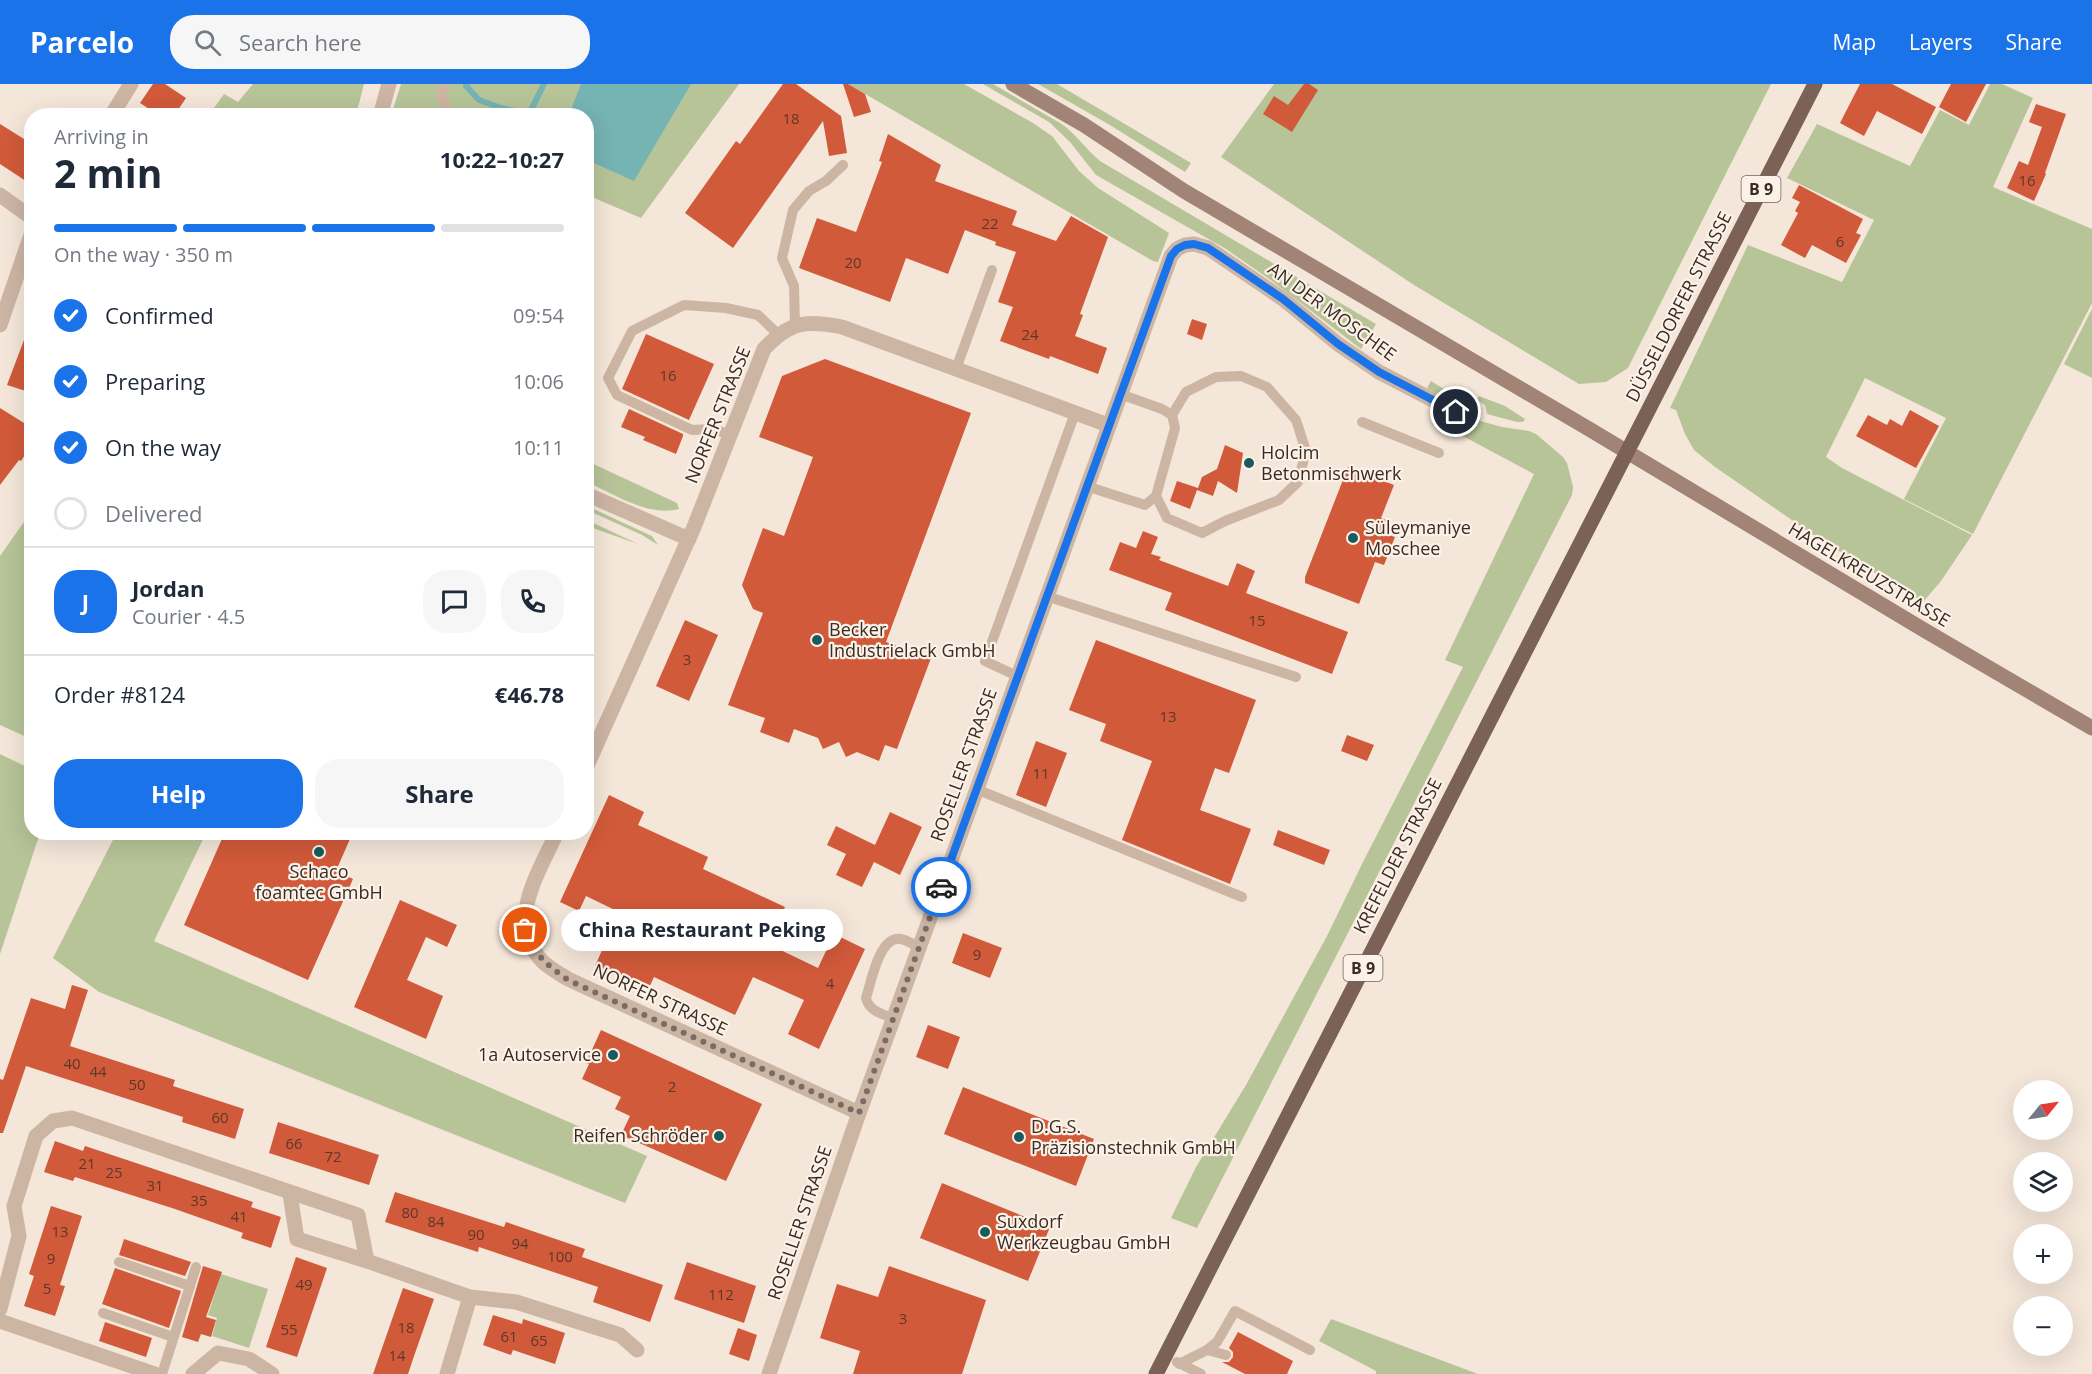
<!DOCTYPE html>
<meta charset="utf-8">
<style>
body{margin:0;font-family:"Open Sans",sans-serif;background:#f6f6f7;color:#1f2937;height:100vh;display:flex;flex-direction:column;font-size:22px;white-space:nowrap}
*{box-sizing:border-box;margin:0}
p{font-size:20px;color:#747a83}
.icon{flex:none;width:33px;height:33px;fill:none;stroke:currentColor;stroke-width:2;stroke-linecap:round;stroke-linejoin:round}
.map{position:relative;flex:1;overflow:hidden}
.panel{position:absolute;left:24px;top:24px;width:570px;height:732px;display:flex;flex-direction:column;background:#fff;border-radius:24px;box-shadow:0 6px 24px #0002}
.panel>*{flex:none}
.needle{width:39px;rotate:60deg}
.buttons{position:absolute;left:2013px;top:996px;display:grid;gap:12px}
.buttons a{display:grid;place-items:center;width:60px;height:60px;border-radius:50%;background:#fff;box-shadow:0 6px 24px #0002;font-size:30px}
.pin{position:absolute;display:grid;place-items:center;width:51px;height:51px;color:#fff;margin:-26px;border:3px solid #fff;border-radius:50%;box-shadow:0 2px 6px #0007}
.courier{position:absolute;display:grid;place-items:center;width:60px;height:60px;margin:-30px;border:4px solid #1a73e8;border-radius:50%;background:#fff;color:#222;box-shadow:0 2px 8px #0007}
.bubble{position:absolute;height:42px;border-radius:21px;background:#fff;box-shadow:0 6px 24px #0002;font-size:20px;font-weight:700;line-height:42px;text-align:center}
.overview em{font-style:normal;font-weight:700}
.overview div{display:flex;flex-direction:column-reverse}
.overview{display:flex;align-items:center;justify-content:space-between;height:102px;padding:0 30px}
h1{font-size:39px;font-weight:700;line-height:45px}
.bar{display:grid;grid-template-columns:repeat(4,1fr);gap:9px 6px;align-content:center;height:72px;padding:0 30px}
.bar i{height:8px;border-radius:4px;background:#e0e1e3}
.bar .active{background:#1a73e8}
.bar p{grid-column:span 4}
.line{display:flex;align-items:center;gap:15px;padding:0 30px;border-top:2px solid #e0e1e3}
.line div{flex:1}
.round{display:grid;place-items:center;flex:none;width:63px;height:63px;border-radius:24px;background:#f6f6f7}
ol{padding:0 30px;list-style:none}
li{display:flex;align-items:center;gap:18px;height:66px}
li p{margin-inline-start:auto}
li .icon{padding:6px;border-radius:50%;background:#1a73e8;color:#fff;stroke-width:4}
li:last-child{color:#747a83}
li i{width:33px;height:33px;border:3px solid #e0e1e3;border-radius:50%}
.cta{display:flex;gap:12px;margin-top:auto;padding:12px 30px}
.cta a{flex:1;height:69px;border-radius:24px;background:#1a73e8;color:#fff;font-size:24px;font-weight:700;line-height:69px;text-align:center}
.cta a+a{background:#f6f6f7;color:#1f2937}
header{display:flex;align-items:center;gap:36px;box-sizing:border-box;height:84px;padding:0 30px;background:#1a73e8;color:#fff}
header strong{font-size:28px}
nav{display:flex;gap:33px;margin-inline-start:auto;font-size:21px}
.search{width:420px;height:54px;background:#f6f6f7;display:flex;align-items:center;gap:15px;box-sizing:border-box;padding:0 21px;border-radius:24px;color:#747a83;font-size:22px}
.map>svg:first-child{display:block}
</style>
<header>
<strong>Parcelo</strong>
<div class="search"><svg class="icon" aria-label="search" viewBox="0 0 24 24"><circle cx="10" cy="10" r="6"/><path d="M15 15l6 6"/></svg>Search here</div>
<nav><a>Map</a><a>Layers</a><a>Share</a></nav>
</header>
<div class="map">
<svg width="2092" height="1290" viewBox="0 0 2092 1290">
<rect width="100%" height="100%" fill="#f4e6d9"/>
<g fill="#b7c498">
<polygon points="253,0 364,0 356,31 209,31 224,10 238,18"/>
<polygon points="401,0 739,0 641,134 587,111 586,32 391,32"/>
<polygon points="848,0 964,0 1033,39 1052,52 1079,87 1098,104 1169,149 1158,178 1153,177"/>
<path d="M983,0h10l67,39c17,11 25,26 40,38l276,163 -15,25 -89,-68 -46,-32 -130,-74 -26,-33 -21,-20z"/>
<polygon points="1038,0 1057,0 1191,79 1185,88 1110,41"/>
<polygon points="1274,0 1771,0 1628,284 1606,298 1579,300 1414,201 1221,73"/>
<polygon points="1990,0 2002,0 2033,14 1993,103 2092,145 2092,219 1973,450 1904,415 1946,334 1865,294 1826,373 1842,384 1972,451 1941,497 1923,518 1821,456 1715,383 1694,366 1685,350 1676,326 1670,324 1748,161 1842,198 1874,136 1787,94 1817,40 1910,82 1940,26 1969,41"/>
<polygon points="2092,225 2092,294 2064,280"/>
<polygon points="1431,297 1463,317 1478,324 1479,327 1463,325 1427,304"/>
<polygon points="1479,312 1505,322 1525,335 1523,338 1517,338 1487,330 1485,321 1477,316"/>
<polygon points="1470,334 1502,343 1529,347 1536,350 1563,373 1567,379 1573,403 1572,411 1197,1144 1171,1134 1196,1083 1246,1001 1327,852 1363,778 1463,583 1445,576 1534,390 1461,351"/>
<path d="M587,377l90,42 2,6c-31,8 -65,-15 -92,-27z"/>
<polygon points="587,422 652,452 658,461 642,451 587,426"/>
<polygon points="31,428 31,655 0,641 0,472"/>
<polygon points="587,436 638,460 587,442"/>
<polygon points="0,670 31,685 32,748 40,749 0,870"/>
<polygon points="117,748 206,749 154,857 647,1072 625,1119 99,908 53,874"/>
<polygon points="221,1190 268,1205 249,1264 212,1252 217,1234 208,1231"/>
<polygon points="1331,1235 1478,1290 1376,1290 1376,1287 1319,1257"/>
</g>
<polygon fill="#76b3b3" points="581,0 691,0 634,97 587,76 586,32 569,31"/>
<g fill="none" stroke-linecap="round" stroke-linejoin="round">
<polyline stroke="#76b3b3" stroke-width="6" points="467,0 466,2 479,16 501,24 529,30 544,0"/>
</g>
<g fill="#d15a3a">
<polygon points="153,0 165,0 186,14 174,32 160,32 140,19"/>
<polygon points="783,0 796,0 841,32 847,69 829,72 823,37 733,164 685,129 736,57 740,60"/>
<polygon points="843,0 848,0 865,10 871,28 854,33"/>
<polygon points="1304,0 1309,0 1318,6 1292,48 1263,30 1274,12 1288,21"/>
<polygon points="1860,0 1892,0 1936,23 1922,50 1877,27 1864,52 1840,39"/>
<polygon points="1951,0 1986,0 1966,38 1939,23"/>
<polygon points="2036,20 2066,30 2045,89 2046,90 2034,117 2007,104 2019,77 2028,81 2042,43 2029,38"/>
<polygon points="0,40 32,60 32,101 0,80"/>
<polygon points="888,50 941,81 935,97 1017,127 1012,141 1056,157 1071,132 1108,153 1080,230 1083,231 1075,252 1107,264 1098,290 1050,272 1049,275 1000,257 1013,223 998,218 1016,168 995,161 996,158 965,146 948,190 906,174 890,218 799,184 817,134 856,148 882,78 879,77"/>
<polygon points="1799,101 1863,135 1856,149 1861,151 1846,179 1812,161 1805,174 1781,161 1798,129 1795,127 1800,118 1792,114"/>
<polygon points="1192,235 1207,240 1202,256 1187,250"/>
<polygon points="30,240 32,241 32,309 7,301"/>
<polygon points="646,250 714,280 689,336 622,305"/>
<polygon points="825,275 971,329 886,558 931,574 897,665 885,661 879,677 857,668 846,673 839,658 823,665 818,654 794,645 789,659 760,648 765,634 728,621 763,529 753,525 742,501 763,444 784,452 813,373 759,353 782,292"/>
<polygon points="0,324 32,344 32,360 21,377 19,376 0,401"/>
<polygon points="629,325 683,350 683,352 676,370 643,356 645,353 621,343"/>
<polygon points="1910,326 1939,342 1916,384 1856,352 1868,331 1887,341 1890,335 1902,342"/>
<polygon points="1225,361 1243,369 1237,409 1218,397 1213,412 1197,406 1190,425 1170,417 1177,397 1198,404 1202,393 1217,385"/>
<polygon points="1348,383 1394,401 1381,434 1391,438 1386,450 1395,453 1384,481 1375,478 1359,520 1305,499 1305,493"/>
<polygon points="1143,447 1158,453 1151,470 1161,473 1159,476 1228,502 1237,479 1255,487 1246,509 1348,548 1332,590 1165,526 1172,509 1109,486 1120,458 1136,464"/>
<polygon points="685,536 718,551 689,617 656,602"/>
<polygon points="1096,556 1256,616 1229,689 1215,684 1200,726 1251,745 1230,800 1122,756 1152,677 1100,657 1106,640 1069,626"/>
<polygon points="1347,651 1374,661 1367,677 1341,667"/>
<polygon points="1036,657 1067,669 1046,723 1016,711"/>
<polygon points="609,711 644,728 638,741 708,773 703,785 785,823 768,860 818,884 834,850 865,865 819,965 788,950 804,916 753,893 735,931 654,893 648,906 595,882 619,828 586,812 579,827 560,818"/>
<polygon points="890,728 922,743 900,791 874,778 862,803 836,791 846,770 827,761 836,742 875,761"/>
<polygon points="1278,746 1330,766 1324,781 1273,761"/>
<polygon points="225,748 353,748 336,787 353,795 308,896 184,841"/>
<polygon points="400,816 457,841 447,863 426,853 407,896 443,912 426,955 354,923"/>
<polygon points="963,849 1002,864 990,894 952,879"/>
<polygon points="72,901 88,906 70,962 175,996 173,1002 244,1025 235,1055 182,1038 183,1033 26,982 3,1049 0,1049 0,995 3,996 31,914 65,925"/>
<polygon points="928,941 960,953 948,985 916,973"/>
<polygon points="601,946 762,1020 726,1097 621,1051 630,1032 615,1025 621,1013 582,995 589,980 586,979"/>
<polygon points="963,1003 1094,1055 1076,1102 944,1050"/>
<polygon points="278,1038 379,1071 369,1101 269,1069"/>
<polygon points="55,1057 83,1067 85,1062 253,1118 251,1123 281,1133 271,1164 241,1154 243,1149 175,1125 75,1093 73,1097 44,1088"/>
<polygon points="942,1099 1050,1143 1028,1197 920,1154"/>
<polygon points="395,1108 504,1143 506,1138 585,1165 582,1173 663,1201 650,1238 593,1218 598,1203 479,1163 478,1168 385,1138"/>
<polygon points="51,1122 82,1132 60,1201 65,1202 55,1232 24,1222 34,1192 29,1190"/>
<polygon points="124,1155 191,1178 185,1192 119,1171"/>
<polygon points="296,1173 327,1184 297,1273 266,1263"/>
<polygon points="687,1178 756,1202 744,1239 674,1215"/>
<polygon points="203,1182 222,1188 206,1233 216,1236 211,1253 201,1250 198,1258 182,1253"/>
<polygon points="889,1182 986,1216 962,1290 853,1290 860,1267 820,1254 837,1200 878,1213"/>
<polygon points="115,1184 181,1207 169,1244 102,1220"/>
<polygon points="403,1204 434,1215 413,1275 408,1290 373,1290"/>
<polygon points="493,1231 522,1240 523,1235 565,1249 555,1280 513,1266 511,1271 483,1261"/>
<polygon points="105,1238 152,1254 146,1273 99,1257"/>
<polygon points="738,1244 757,1251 749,1277 729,1270"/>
<polygon points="1238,1248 1293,1277 1287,1290 1245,1290 1222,1278 1229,1278 1233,1273 1233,1268 1229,1264"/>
</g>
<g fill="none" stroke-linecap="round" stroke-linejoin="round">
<g stroke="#cdb5a4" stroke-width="10">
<polyline points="445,0 441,12 451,32"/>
<polyline points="795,242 794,202 782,174 793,126 809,107 826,97 843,81"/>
<polyline points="956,285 992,186"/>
<polyline points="1362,338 1439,369"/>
<polyline points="730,351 714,345 692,346 617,311 608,294 632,247 684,221 726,224 758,231 778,250"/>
<polyline points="1086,402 1145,421 1156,412 1175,344 1172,331 1162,325 1120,310"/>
<polyline points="1156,412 1167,434 1202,449 1225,437 1279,416 1298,398 1306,367 1296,336 1267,303 1241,292 1216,293 1186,308 1172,331"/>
<polyline points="1046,512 1296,593"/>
<polyline points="1017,592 985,577 1075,329"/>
<polyline points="976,705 1242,813"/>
<path d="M893,934c-11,-4 -24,-7 -27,-20 5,-15 13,-63 35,-59 6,1 13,6 18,8"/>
<polyline points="119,1178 190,1202"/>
<polyline points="103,1229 173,1253"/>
<polyline points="1207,1266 1226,1271"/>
<polyline points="1177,1278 1201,1290"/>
<polyline points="1179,1280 1207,1266 1217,1258 1235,1227 1310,1266"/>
<polyline points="162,1290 196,1183"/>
</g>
<g stroke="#cdb5a4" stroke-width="15">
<polyline points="111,32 131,0"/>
<polyline points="380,32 389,0"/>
<polyline points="0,111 32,134"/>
<polyline points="0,241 32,148"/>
<polyline points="586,410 689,455"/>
<path d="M586,684l108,-241 70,-178c26,-28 42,-29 78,-22l266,98"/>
<path d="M557,748c-18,41 -52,89 -15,129 7,7 18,13 26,18l291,134"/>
<polyline points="290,1110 297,1155 367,1177"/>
<polyline points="0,1225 19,1152 14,1122 36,1052 53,1037 72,1034 358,1131 367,1177 470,1213 516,1218 620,1251 637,1266"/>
<polyline points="0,1237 155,1290"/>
<polyline points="193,1290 218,1269 249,1275 272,1290"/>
<polyline points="447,1290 470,1213"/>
<polyline points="769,1290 859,1029 1171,172 1177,165 1185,161 1194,160 1208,164 1283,215 1338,260 1379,288 1456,328"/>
</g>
<polyline stroke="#a18475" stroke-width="15" points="1013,0 1084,41 1184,107 1589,345 1924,546 2092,644"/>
<polyline stroke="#7b6156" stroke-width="15" points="1156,1290 1815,0"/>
</g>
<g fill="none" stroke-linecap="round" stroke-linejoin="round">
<path stroke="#7a6c65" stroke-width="6" stroke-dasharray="0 10.8" d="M525,846c10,26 21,34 43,50l291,133 82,-226"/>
<polyline stroke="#1a73e8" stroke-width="8" points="941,803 1171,172 1177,165 1185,161 1194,160 1208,164 1283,215 1338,260 1379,288 1456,328"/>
</g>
<g fill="#185b5d" stroke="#fbf1e6" stroke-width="2">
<circle cx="1249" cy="379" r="6"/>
<circle cx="1353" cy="454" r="6"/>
<circle cx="817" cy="556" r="6"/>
<circle cx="319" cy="768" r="6"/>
<circle cx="613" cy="971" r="6"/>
<circle cx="719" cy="1052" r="6"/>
<circle cx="1019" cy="1053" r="6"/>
<circle cx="985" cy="1148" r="6"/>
</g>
<g text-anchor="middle" stroke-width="4.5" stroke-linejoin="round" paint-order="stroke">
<g font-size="15" fill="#5e372b">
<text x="791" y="40">18</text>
<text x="2027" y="102">16</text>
<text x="990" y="145">22</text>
<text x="1840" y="163">6</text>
<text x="853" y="184">20</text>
<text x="1030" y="256">24</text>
<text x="668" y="297">16</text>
<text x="1257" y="542">15</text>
<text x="687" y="581">3</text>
<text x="1168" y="638">13</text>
<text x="1041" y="695">11</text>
<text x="977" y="876">9</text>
<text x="830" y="905">4</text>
<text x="72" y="985">40</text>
<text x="98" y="993">44</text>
<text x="137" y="1006">50</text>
<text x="672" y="1008">2</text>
<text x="220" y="1039">60</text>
<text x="294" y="1065">66</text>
<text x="333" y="1078">72</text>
<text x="87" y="1085">21</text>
<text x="114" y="1094">25</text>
<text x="155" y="1107">31</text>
<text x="199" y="1122">35</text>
<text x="410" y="1134">80</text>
<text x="239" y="1138">41</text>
<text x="436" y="1143">84</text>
<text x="60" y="1153">13</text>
<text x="476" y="1156">90</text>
<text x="520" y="1165">94</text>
<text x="560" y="1178">100</text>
<text x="51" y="1180">9</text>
<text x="304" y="1206">49</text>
<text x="47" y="1210">5</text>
<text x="721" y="1216">112</text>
<text x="903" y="1240">3</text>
<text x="406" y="1249">18</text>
<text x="289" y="1251">55</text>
<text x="509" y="1258">61</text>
<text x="539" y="1262">65</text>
<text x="397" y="1277">14</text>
</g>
<g fill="#fbf1e6" stroke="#726660" stroke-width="1.5">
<rect x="1741.5" y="92" width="39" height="26" rx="4.5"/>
<rect x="1343.5" y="871" width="39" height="26" rx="4.5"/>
</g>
<g font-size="16" font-weight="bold" fill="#382b26">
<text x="1761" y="111">B 9</text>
<text x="1363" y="890">B 9</text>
</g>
<g font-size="18" fill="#382b26" stroke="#fbf1e6">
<text transform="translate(1679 223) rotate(-63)" y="6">DÜSSELDORFER STRASSE</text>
<text transform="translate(1332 228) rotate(36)" y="6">AN DER MOSCHEE</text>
<text transform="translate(718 331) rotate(-68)" y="6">NORFER STRASSE</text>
<text transform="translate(1869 491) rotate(31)" y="6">HAGELKREUZSTRASSE</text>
<text transform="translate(964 681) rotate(-70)" y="6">ROSELLER STRASSE</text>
<text transform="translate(1398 772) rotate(-63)" y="6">KREFELDER STRASSE</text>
<text transform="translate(660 916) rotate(25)" y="6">NORFER STRASSE</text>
<text transform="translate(800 1139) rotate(-71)" y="6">ROSELLER STRASSE</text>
</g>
<g font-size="18" fill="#382b26" stroke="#fbf1e6" text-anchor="start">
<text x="1261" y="375">Holcim<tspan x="1261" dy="21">Betonmischwerk</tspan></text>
<text x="1365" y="450">Süleymaniye<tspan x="1365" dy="21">Moschee</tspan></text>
<text x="829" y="552">Becker<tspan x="829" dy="21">Industrielack GmbH</tspan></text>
<text x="319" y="794" text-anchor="middle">Schaco<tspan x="319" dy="21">foamtec GmbH</tspan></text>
<text x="601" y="977" text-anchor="end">1a Autoservice</text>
<text x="1031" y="1049">D.G.S.<tspan x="1031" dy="21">Präzisionstechnik GmbH</tspan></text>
<text x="707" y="1058" text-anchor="end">Reifen Schröder</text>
<text x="997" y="1144">Suxdorf<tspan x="997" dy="21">Werkzeugbau GmbH</tspan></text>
</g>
</g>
</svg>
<div class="buttons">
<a><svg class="needle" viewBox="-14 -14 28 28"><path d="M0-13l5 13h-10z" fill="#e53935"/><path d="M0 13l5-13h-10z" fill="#747a83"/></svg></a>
<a><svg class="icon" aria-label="layers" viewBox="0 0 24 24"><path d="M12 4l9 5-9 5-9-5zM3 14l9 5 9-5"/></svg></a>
<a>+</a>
<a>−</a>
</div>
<div class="pin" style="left:525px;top:846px;background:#ea580c"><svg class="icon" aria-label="bag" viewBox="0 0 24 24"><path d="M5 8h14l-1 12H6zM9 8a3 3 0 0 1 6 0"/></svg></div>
<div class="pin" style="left:1456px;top:328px;background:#1f2937"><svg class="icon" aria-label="home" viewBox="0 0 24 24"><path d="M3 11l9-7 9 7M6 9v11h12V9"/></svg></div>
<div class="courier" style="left:941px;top:803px"><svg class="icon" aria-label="car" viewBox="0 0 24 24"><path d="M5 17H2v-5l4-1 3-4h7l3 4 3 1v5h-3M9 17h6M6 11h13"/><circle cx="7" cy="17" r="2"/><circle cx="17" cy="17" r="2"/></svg></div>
<div class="bubble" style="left:561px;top:825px;width:282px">China Restaurant Peking</div>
<section class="panel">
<div class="overview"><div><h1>2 min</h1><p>Arriving in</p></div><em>10:22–10:27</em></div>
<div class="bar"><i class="active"></i><i class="active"></i><i class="active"></i><i></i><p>On the way · 350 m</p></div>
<ol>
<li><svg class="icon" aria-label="check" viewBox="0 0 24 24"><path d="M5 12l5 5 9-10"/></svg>Confirmed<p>09:54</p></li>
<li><svg class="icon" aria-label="check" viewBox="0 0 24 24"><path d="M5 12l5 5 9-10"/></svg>Preparing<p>10:06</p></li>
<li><svg class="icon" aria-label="check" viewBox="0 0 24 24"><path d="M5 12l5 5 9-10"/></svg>On the way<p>10:11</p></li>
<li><i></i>Delivered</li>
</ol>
<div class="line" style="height:108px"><b class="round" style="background:#1a73e8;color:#fff">J</b><div><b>Jordan</b><p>Courier · 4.5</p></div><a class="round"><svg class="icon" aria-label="chat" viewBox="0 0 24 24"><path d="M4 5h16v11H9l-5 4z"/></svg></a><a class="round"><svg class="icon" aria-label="phone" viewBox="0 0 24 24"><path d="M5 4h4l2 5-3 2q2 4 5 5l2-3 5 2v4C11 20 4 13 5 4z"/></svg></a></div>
<div class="line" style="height:78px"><div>Order #8124</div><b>€46.78</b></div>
<div class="cta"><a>Help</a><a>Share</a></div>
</section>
</div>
